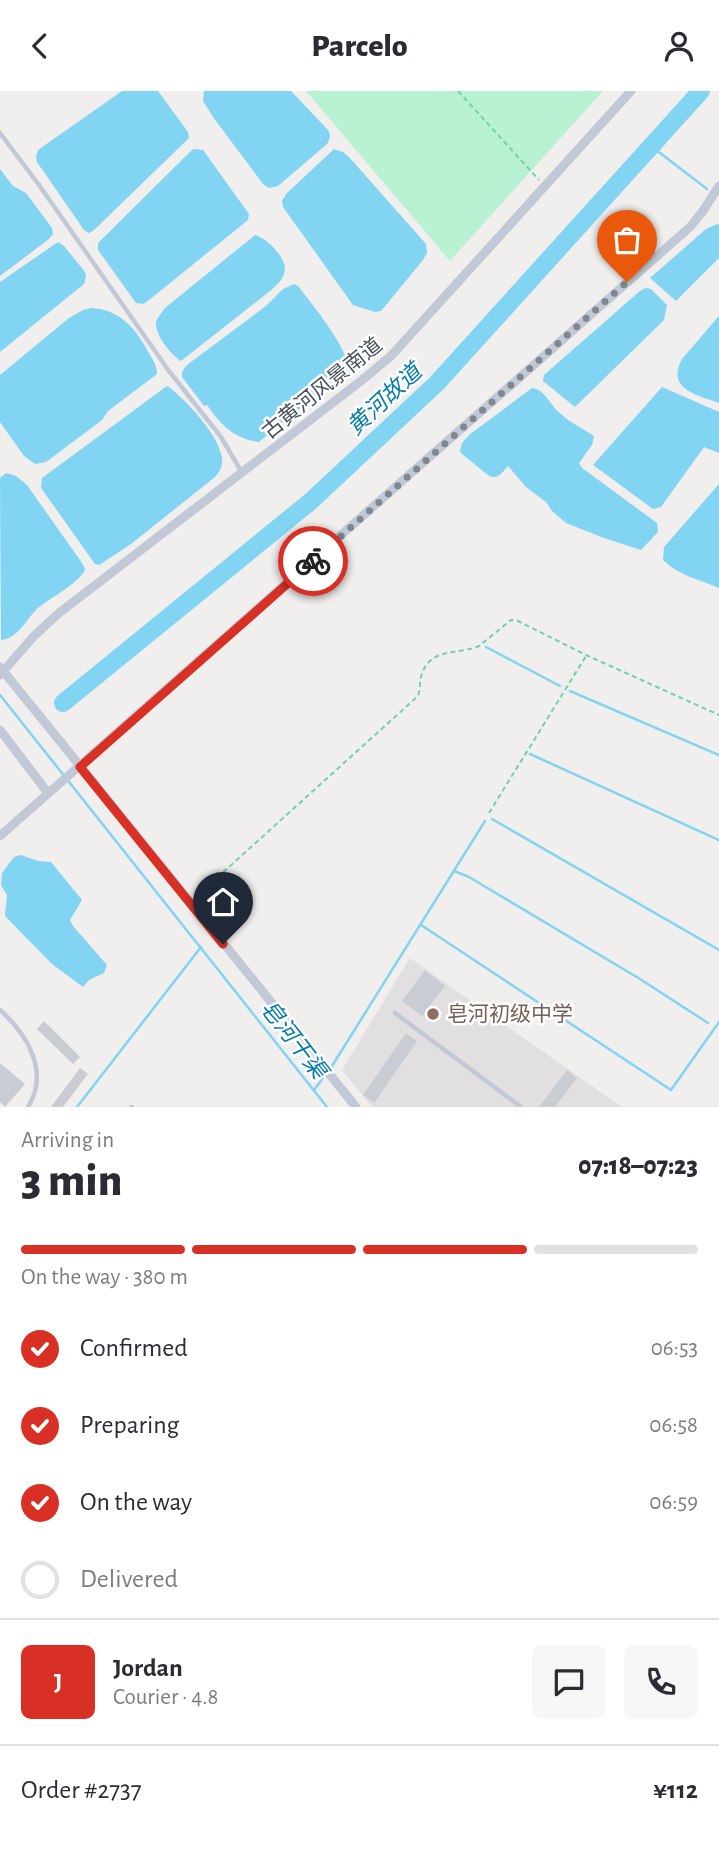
<!DOCTYPE html>
<meta charset="utf-8">
<style>
body{margin:0;font-family:"Alegreya Sans","Noto Sans SC",sans-serif;background:#f7f7f7;color:#2b2b33;height:100vh;display:flex;flex-direction:column;font-size:26px;white-space:nowrap}
*{box-sizing:border-box;margin:0}
p{font-size:23px;color:#7c7c81}
.icon{flex:none;width:38px;height:38px;fill:none;stroke:currentColor;stroke-width:2;stroke-linecap:round;stroke-linejoin:round}
.map{position:relative;height:1016px;overflow:hidden}
.drawer{display:flex;flex-direction:column;background:#fff;flex:1}
.drawer>*{flex:none}
.pin{position:absolute;display:grid;place-items:center;width:60px;height:60px;color:#fff;margin:-72px -30px;border-radius:50% 50% 50% 0;rotate:-45deg;box-shadow:0 0 7px #0007}
.pin .icon{rotate:45deg}
.courier{position:absolute;display:grid;place-items:center;width:70px;height:70px;margin:-35px;border:5px solid #d93025;border-radius:50%;background:#fff;color:#222;box-shadow:0 2px 9px #0007}
.headline em{font-style:normal;font-weight:800}
.headline div{display:flex;flex-direction:column-reverse}
.headline{display:flex;align-items:center;justify-content:space-between;height:119px;padding:0 21px}
h1{font-size:46px;font-weight:800;line-height:52px}
.bar{display:grid;grid-template-columns:repeat(4,1fr);gap:10px 7px;align-content:center;height:84px;padding:0 21px}
.bar i{height:9px;border-radius:5px;background:#e1e1e2}
.bar .on{background:#d93025}
.bar p{grid-column:span 4}
.line{display:flex;align-items:center;gap:18px;padding:0 21px;border-top:2px solid #e1e1e2}
.line div{flex:1}
.round{display:grid;place-items:center;flex:none;width:74px;height:74px;border-radius:10px;background:#f7f7f7}
ol{padding:0 21px;list-style:none}
li{display:flex;align-items:center;gap:21px;height:77px}
li p{margin-inline-start:auto}
li .icon{padding:7px;border-radius:50%;background:#d93025;color:#fff;stroke-width:4}
li:last-child{color:#7c7c81}
li i{width:38px;height:38px;border:4px solid #e1e1e2;border-radius:50%}
header{display:flex;justify-content:space-between;align-items:center;height:91px;padding:0 21px;background:#fff;font-size:32px;font-weight:800}
.map>svg:first-child{display:block}
</style>
<header><svg class="icon" aria-label="back" viewBox="0 0 24 24"><path d="M15 5l-7 7 7 7"/></svg>Parcelo<svg class="icon" aria-label="person" viewBox="0 0 24 24"><circle cx="12" cy="8" r="4"/><path d="M4 21q1-7 8-7t8 7"/></svg></header>
<div class="map">
<svg width="719" height="1016" viewBox="0 0 719 1016">
<rect width="100%" height="100%" fill="#f1eeee"/>
<polygon fill="#e2dfe0" points="410,867 622,1016 372,1016 342,979"/>
<polygon fill="#b9f2d3" points="306,0 603,0 450,170"/>
<g fill="#82d4f3">
<polygon points="122,0 158,0 188,41 189,47 94,139 89,142 84,139 37,71 36,66 38,59"/>
<path d="M204,0h87l37,39c3,5 2,9 -1,14l-49,42 -9,2 -6,-4 -50,-67 -10,-16z"/>
<polygon points="193,58 203,59 249,123 248,129 149,209 143,213 136,212 98,159 98,152"/>
<polygon points="334,58 343,61 349,66 426,153 427,162 423,169 381,220 375,221 353,214 283,116 282,110 286,103"/>
<polygon points="0,78 13,95 26,102 52,137 53,143 49,148 0,185"/>
<polygon points="717,133 719,134 719,167 676,210 650,187 706,138"/>
<path d="M255,144c11,4 16,9 23,18 15,19 3,29 -13,42l-84,66c-10,-6 -26,-26 -25,-38 1,-6 6,-10 9,-15z"/>
<polygon points="58,151 64,155 85,181 86,186 84,193 0,261 0,191"/>
<path d="M294,193l4,2c13,17 52,64 50,83l-89,73c-25,-3 -39,-18 -52,-37l-3,1 -22,-29c-1,-7 4,-11 9,-15l75,-56 17,-17z"/>
<polygon points="646,197 651,198 667,214 664,229 575,316 543,290 544,284 640,200"/>
<path d="M91,217c29,1 46,22 58,45 4,7 8,13 8,21l-49,37 -6,9 -56,42 -11,2 -11,-8 -24,-34v-47l69,-57 14,-8z"/>
<path d="M719,225v87c-22,-8 -53,-14 -37,-44z"/>
<path d="M167,295c17,11 57,54 55,76 0,6 -3,10 -7,15l-84,67 -32,21 -4,-1 -54,-76 1,-10z"/>
<polygon points="662,296 719,321 719,362 704,356 661,416 653,418 593,374"/>
<path d="M532,297c14,2 18,18 29,26 9,9 23,15 33,22l-2,9 -13,18 3,5 75,55 1,9 -17,18 -37,-12 -38,-15 -14,-12 -6,-9 -20,-15 -18,-21c-6,6 -9,14 -19,10l-27,-22 -2,-3 2,-8 7,-8z"/>
<path d="M6,382l10,3 11,9 55,78 3,6c-4,13 -35,29 -47,39 -11,10 -20,31 -37,32l-1,-162z"/>
<path d="M719,393v104c-19,-8 -41,-13 -56,-28l1,-13z"/>
<polygon points="21,764 38,770 51,771 82,809 70,829 73,835 107,874 104,882 89,889 83,896 52,873 5,825 7,804 1,794 2,782 14,766"/>
</g>
<g fill="none" stroke-linecap="round" stroke-linejoin="round">
<g stroke="#82d4f3" stroke-width="2.5">
<polyline points="651,55 707,98"/>
<polyline points="486,556 560,595"/>
<polyline points="570,600 719,664"/>
<polyline points="0,604 327,1016"/>
<polyline points="530,663 719,749"/>
<polyline points="492,728 719,859"/>
<polyline points="454,780 469,786 640,888 708,932"/>
<polyline points="421,834 671,999 719,931"/>
<polyline points="332,975 485,730"/>
<polyline points="314,999 323,987"/>
<polyline points="77,1016 201,856"/>
</g>
<polyline stroke="#82d4f3" stroke-width="18" points="63,612 311,410 437,292 701,0"/>
</g>
<g fill="#caccd4">
<polygon points="425,879 445,895 422,925 402,910"/>
<polygon points="44,930 80,966 73,973 37,938"/>
<polygon points="406,942 417,950 374,1012 363,1004"/>
<polygon points="0,972 25,993 5,1016 0,1011"/>
<polygon points="80,977 88,983 63,1016 51,1016"/>
<polygon points="567,979 577,987 555,1016 539,1016"/>
</g>
<g fill="none" stroke-linecap="round" stroke-linejoin="round">
<g stroke="#6ed3a8" stroke-width="2" stroke-dasharray="5 3.5" stroke-linecap="butt">
<polyline points="458,0 539,89"/>
<polyline points="489,722 586,565"/>
<path d="M198,804l220,-199c3,-9 1,-19 6,-27 10,-21 38,-15 55,-23l32,-26 7,1 68,34 133,60"/>
</g>
<g stroke="#c0c9d5" stroke-width="4.5">
<polyline points="0,42 39,94 169,280 221,346 241,380"/>
<path d="M0,919c27,24 50,62 28,97"/>
<polyline points="395,922 521,1016"/>
<polyline points="131,1016 132,1016"/>
</g>
<g stroke="#c0c9d5" stroke-width="9">
<polyline points="0,576 356,1016"/>
<polyline points="0,584 33,546 59,522 361,290 391,265 631,0"/>
<polyline points="0,639 48,702"/>
<polyline points="0,745 690,136 703,120 719,95"/>
</g>
</g>
<g fill="none" stroke-linecap="round" stroke-linejoin="round">
<polyline stroke="#818790" stroke-width="7" stroke-dasharray="0 12.6" points="313,470 627,191"/>
<polyline stroke="#d93025" stroke-width="9" points="223,853 80,676 313,470"/>
</g>
<circle fill="#8d6e63" stroke="#fff" stroke-width="2.5" cx="433" cy="923" r="7"/>
<g text-anchor="middle" stroke-width="5" stroke-linejoin="round" paint-order="stroke">
<g font-size="21" fill="#45505d" stroke="#fff">
<text transform="translate(322 297) rotate(-39)" y="7">古黄河风景南道</text>
</g>
<g font-size="21" fill="#785e54" stroke="#fff" text-anchor="start">
<text x="447" y="930">皂河初级中学</text>
</g>
<g font-size="23" font-style="italic" fill="#027dac" stroke="#fff">
<text transform="translate(384 308) rotate(-43)" y="8">黄河故道</text>
<text transform="translate(294 948) rotate(52)" y="8">皂河干渠</text>
</g>
</g>
</svg>
<div class="pin" style="left:627px;top:191px;background:#ea580c"><svg class="icon" aria-label="bag" viewBox="0 0 24 24"><path d="M5 8h14l-1 12H6zM9 8a3 3 0 0 1 6 0"/></svg></div>
<div class="pin" style="left:223px;top:853px;background:#1f2937"><svg class="icon" aria-label="home" viewBox="0 0 24 24"><path d="M3 11l9-7 9 7M6 9v11h12V9"/></svg></div>
<div class="courier" style="left:313px;top:470px"><svg class="icon" aria-label="bike" viewBox="0 0 24 24"><circle cx="6" cy="16" r="4"/><circle cx="18" cy="16" r="4"/><path d="M6 16l4-8h5l3 8M10 8l3 8H6M13 5h3"/></svg></div>
</div>
<section class="drawer">
<div class="headline"><div><h1>3 min</h1><p>Arriving in</p></div><em>07:18–07:23</em></div>
<div class="bar"><i class="on"></i><i class="on"></i><i class="on"></i><i></i><p>On the way · 380 m</p></div>
<ol>
<li><svg class="icon" aria-label="check" viewBox="0 0 24 24"><path d="M5 12l5 5 9-10"/></svg>Confirmed<p>06:53</p></li>
<li><svg class="icon" aria-label="check" viewBox="0 0 24 24"><path d="M5 12l5 5 9-10"/></svg>Preparing<p>06:58</p></li>
<li><svg class="icon" aria-label="check" viewBox="0 0 24 24"><path d="M5 12l5 5 9-10"/></svg>On the way<p>06:59</p></li>
<li><i></i>Delivered</li>
</ol>
<div class="line" style="height:126px"><b class="round" style="background:#d93025;color:#fff">J</b><div><b>Jordan</b><p>Courier · 4.8</p></div><a class="round"><svg class="icon" aria-label="chat" viewBox="0 0 24 24"><path d="M4 5h16v11H9l-5 4z"/></svg></a><a class="round"><svg class="icon" aria-label="phone" viewBox="0 0 24 24"><path d="M5 4h4l2 5-3 2q2 4 5 5l2-3 5 2v4C11 20 4 13 5 4z"/></svg></a></div>
<div class="line" style="height:91px"><div>Order #2737</div><b>¥112</b></div>
</section>
